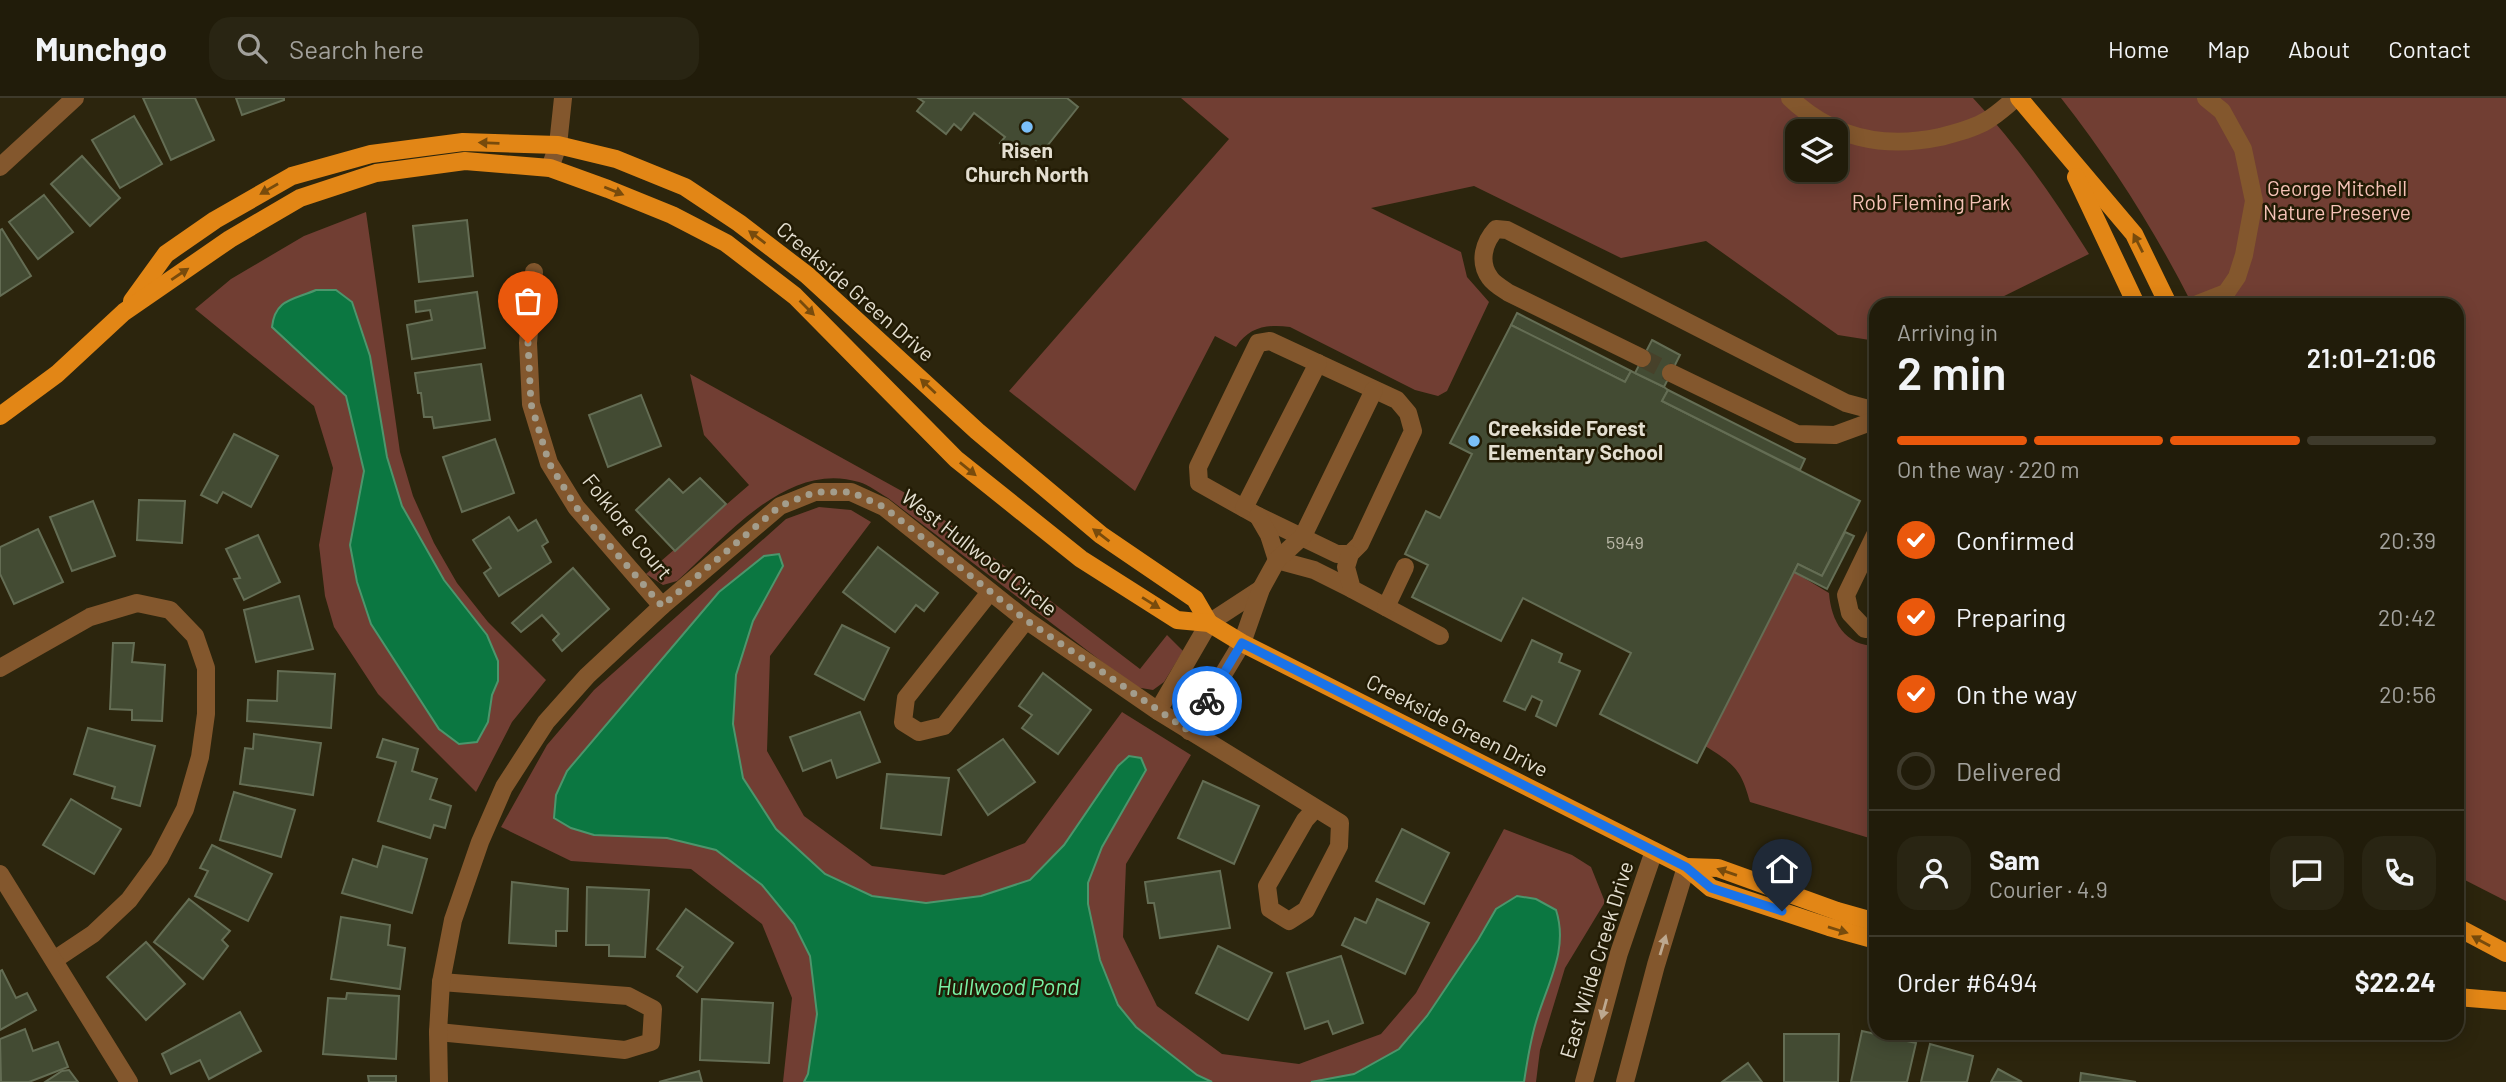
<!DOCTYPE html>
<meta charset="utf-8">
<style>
body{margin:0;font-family:Barlow,sans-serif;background:#292513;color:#f1f3f6;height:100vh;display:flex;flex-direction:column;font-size:26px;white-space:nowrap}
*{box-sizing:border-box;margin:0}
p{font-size:23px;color:#a2a19c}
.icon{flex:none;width:38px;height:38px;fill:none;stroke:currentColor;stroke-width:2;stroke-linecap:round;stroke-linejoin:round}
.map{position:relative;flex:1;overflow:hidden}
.details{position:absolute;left:1869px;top:200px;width:595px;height:742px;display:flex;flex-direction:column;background:#211c0a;border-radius:21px;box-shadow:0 4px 18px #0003,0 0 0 2px #3e3a2b}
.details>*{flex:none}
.fabs{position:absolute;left:1785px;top:21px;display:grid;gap:14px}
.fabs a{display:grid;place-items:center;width:63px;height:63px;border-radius:14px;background:#211c0a;box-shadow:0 4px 18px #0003,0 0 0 2px #3e3a2b;font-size:35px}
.pin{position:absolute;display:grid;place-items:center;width:60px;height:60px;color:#fff;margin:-72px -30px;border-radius:50% 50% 50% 0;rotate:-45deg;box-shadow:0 0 7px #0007}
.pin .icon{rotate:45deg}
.courier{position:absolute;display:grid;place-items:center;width:70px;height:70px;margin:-35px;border:5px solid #1a73e8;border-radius:50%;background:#fff;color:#222;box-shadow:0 2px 9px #0007}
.summary em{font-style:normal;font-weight:600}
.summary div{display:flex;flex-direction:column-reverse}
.summary{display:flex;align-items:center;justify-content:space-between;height:119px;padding:0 28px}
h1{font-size:46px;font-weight:600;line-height:52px}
.bar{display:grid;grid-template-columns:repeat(4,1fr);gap:10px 7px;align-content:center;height:84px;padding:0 28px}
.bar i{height:9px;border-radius:5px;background:#3e3a2b}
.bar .current{background:#ea580c}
.bar p{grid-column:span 4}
.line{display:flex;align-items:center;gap:18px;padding:0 28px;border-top:2px solid #3e3a2b}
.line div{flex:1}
.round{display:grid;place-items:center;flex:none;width:74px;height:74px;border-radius:21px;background:#292513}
ol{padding:0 28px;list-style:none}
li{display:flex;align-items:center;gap:21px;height:77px}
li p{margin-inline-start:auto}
li .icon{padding:7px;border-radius:50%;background:#ea580c;color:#fff;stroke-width:4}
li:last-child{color:#a2a19c}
li i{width:38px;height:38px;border:4px solid #3e3a2b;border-radius:50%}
header{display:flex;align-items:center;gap:42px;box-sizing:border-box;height:98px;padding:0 35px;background:#211c0a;border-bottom:2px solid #3e3a2b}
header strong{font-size:33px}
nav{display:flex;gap:38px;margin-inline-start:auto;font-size:24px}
.search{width:490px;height:63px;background:#292513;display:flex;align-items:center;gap:18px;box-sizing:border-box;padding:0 24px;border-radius:21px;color:#a2a19c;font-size:26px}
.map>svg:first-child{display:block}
</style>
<header>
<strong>Munchgo</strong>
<div class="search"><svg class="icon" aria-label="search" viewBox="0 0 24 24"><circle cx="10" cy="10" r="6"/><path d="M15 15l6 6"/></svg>Search here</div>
<nav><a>Home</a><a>Map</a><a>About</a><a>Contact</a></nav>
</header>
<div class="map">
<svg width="2506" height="984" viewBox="0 0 2506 984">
<rect width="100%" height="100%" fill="#2c250d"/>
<g fill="#713e33" fill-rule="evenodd">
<path d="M1181,0h792c45,48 81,100 116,156l-101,50h-112v37l-38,-6 -132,-94 -85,17 -147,-72 -103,22 90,44 6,25 22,25 -42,89 -9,5 -23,-6 -125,-63c-23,-3 -41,0 -54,20l-21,-11 -80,155 -126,-100 220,-252zM1797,33h39v39h-39z"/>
<path d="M2061,0h445v803l-49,-25v-572h-265c-37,-73 -80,-141 -131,-206z"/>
<polygon points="366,114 400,354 413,398 434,445 457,485 488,524 546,582 512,624 476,694 378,596 334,529 325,498 319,447 333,370 314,308 195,211 231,181 304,138"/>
<path d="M690,276l228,126 222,169 27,-34 16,16 -19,31 -11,8 -18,-3 -247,-189c-9,-5 -19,-13 -29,-16 -72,-22 -134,56 -182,99l-14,4 -17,-11 103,-89 -45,-50z"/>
<polygon points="819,409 851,412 871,424 770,558 767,653 804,718 872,768 944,777 1025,745 1122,614 1191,657 1126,766 1123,839 1157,908 1222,956 1299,966 1381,936 1416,895 1504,731 1572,757 1591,769 1605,804 1565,870 1540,952 1536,984 783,984 792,900 762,826 691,771 571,763 501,729 547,647 594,592 786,421"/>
<path d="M1794,474l35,21c2,28 16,53 47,53v194l-126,-38c-9,-33 -16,-38 -45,-56z"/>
</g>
<g fill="#0b7741" stroke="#4c966c" stroke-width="2">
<path d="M316,192h20l16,12 18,54 17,101 15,49 42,74 43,55 11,26v20l-6,14 -4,27 -11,20 -18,2 -20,-15 -68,-105 -14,-42 -7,-37 14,-74 -18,-75 -74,-69c3,-28 21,-27 44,-37z"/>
<polygon points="779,456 783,468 753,523 736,577 733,626 743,680 776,731 825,776 872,798 926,805 981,798 1030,782 1064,747 1118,668 1129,658 1141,660 1146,672 1102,749 1088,785 1088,806 1100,862 1118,907 1136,929 1197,977 1212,984 804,984 808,976 817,916 810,858 794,826 762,787 716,752 667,740 594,737 571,730 554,720 556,697 567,673 719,494 764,458"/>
<path d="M1517,798l19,3 20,11c13,40 -9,74 -20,112 -6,20 -9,40 -12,60h-213l43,-8 45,-25 28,-33 51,-76 18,-31z"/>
</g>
<g fill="#434b33" stroke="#646d54" stroke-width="2">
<polygon points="143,0 195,0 214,42 171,62"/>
<polygon points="236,0 284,0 284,2 242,17"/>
<polygon points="918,0 1067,0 1078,9 1036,62 1023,51 1017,59 1000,45 1005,39 974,15 961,32 954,26 946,36 917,13 924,4"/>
<polygon points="134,18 162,66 120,90 92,42"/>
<polygon points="82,58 120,100 90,128 51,86"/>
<polygon points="44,97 73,134 38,161 9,124"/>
<polygon points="467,122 473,178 419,184 413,128"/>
<polygon points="2,131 31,178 0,198 0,132"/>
<polygon points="477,194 485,250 412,261 407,227 432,222 430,212 416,214 415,203"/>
<polygon points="1517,215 1631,273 1625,284 1511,227"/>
<polygon points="1511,227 1625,284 1631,273 1664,289 1668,292 1662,303 1860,403 1822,478 1798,466 1697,665 1600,616 1631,555 1523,500 1501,543 1412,499 1428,467 1405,456 1426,413 1440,420 1472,356 1450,345"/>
<polygon points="1652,242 1680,257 1664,289 1635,275"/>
<polygon points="481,266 490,322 434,330 432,319 424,319 421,295 418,295 415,275"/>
<polygon points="1668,292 1805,361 1800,372 1662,303"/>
<polygon points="641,297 661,348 608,369 589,317"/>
<polygon points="234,336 278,358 251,409 223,394 217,405 201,397"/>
<polygon points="495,341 514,395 462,414 443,359"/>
<polygon points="700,380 726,406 675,453 636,412 669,381 683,395"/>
<polygon points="139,402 185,403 182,445 137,442"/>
<polygon points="93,403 115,458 72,473 50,419"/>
<polygon points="509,419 518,433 536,422 548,444 542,448 551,464 499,498 484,475 491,470 473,442"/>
<polygon points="38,431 63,484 14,506 0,476 0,449"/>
<polygon points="1845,434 1854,438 1827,491 1794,474 1798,466 1822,478"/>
<polygon points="258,437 280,484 244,502 234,481 240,480 226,451"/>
<polygon points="878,449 938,495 924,513 916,507 895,534 843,494"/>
<polygon points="573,470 609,511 562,553 553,542 559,536 542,517 521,534 512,525"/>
<polygon points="299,498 313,551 256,564 244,512"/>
<polygon points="842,527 889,550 864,602 815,576"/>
<polygon points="1532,542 1562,556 1559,564 1580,573 1556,628 1536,618 1542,603 1532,598 1525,612 1504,603"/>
<polygon points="113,545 134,545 132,564 165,567 162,623 132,622 132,612 110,611"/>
<polygon points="278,573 335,576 331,630 247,623 248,602 277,603"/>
<polygon points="1043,575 1091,612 1058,656 1022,630 1032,617 1019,608"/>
<polygon points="860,614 880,664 837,680 831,662 803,673 790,639"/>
<polygon points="88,630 155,648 140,708 112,700 115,689 74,676"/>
<polygon points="254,636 321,645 313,697 240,686 245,650 253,651"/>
<polygon points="383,641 418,651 412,673 437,681 430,701 451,708 445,730 434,727 430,740 378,723 396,664 377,659"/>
<polygon points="1003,641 1035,684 988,717 958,672"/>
<polygon points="887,676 949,680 941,737 881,730"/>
<polygon points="1203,683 1259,708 1234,766 1178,740"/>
<polygon points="234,694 295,712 281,759 220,742"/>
<polygon points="71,701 121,731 94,776 43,747"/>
<polygon points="1402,731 1449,755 1424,806 1376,783"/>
<polygon points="212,747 272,776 248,823 195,798 208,773 200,770"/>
<polygon points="383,748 427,761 412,815 342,795 353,761 377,769"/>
<polygon points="1220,773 1230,830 1160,840 1154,805 1148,805 1145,784"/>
<polygon points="512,784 568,791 567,833 556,833 556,848 509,845"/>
<polygon points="587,789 649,792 645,859 609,858 609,847 586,847"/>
<polygon points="189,801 230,833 222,842 228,848 203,881 154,844"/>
<polygon points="1377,801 1429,825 1405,876 1342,847 1355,820 1366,825"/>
<polygon points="686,811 733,845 697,894 677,878 683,869 657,851"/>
<polygon points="341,819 390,827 388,847 405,850 400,891 331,881"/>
<polygon points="146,844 185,886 146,922 107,879"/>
<polygon points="1218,848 1272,875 1248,922 1196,895"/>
<polygon points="1341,858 1363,925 1333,936 1328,923 1305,931 1287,875"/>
<polygon points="2,872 16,900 27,895 36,912 0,932 0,873"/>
<polygon points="347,895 399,898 396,961 323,956 328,900 346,901"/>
<polygon points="702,901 773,905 769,965 700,962"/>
<polygon points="240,914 261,953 209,981 200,962 171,976 162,956"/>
<polygon points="25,931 33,953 58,944 68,969 29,984 1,984 0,941"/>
<polygon points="1862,933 1916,945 1907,984 1851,984"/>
<polygon points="1784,936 1839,936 1838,984 1784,984"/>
<polygon points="1930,946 1973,958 1967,984 1921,984"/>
<polygon points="1748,965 1762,984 1722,984"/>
<polygon points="1998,971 2022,984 1991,984"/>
<polygon points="69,972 78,984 45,984 62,973"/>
<polygon points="699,973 702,984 659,984"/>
<polygon points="2081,975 2136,984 2080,984"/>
<polygon points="368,978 396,978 396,984 369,984"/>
</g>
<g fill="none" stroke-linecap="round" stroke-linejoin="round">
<polyline stroke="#47412a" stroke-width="18" stroke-dasharray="18 9" stroke-linecap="butt" points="1642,260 1671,275"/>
<g stroke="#83572d" stroke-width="18">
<path d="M1790,0c42,40 94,51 150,39 15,-4 33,-8 46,-16 11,-6 20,-15 30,-23"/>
<polyline points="0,69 75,0"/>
<polyline points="550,70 558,47 563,0"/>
<polyline points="534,174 528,245 531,306 549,365 576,409 662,508"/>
<polyline points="2198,206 2226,195 2237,179 2244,157 2254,103 2243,51 2222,13 2206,0"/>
<polygon points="1270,243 1397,302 1408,315 1413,333 1360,446 1350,456 1337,456 1258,418 1199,385 1198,369 1258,245"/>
<path d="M1642,260l-133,-65c-6,-4 -15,-9 -19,-15 -12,-16 -6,-36 6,-49l11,1 339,173 30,8"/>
<polyline points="1671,275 1797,336 1835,337 1876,322"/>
<polyline points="1244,410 1318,265"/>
<polyline points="1258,418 1269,437 1277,462 1314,472 1352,491"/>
<polyline points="1876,435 1846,497 1850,515 1865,531 1876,531"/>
<polyline points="1350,456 1346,469 1352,491 1440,538"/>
<polyline points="990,494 906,600 903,624 919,634 944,628 1026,522"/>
<polyline points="1386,509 1405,469"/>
<polyline points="0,570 90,519 137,505 170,512 195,538 206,570 206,616 200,659 185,711 159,761 129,802 93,836 54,862"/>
<polyline points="1158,613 1209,525 1261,491"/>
<polyline points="1189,633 1242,545 1261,491 1277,462 1303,438 1374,292"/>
<polyline points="0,776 129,984"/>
<polyline points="438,934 625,952 651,944 653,911 628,898 441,884"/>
<polyline points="439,984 438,934 441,884 453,822 480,744 504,689 546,624 587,578 662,508 780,408 815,394 851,394 884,409 1026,522 1158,613 1340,725 1339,748 1306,812 1289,823 1270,811 1267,788 1305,722 1315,711"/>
<polyline points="1584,984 1619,855 1654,753"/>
<polyline points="1625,984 1656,867 1686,769"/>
</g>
<g stroke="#e28616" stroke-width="18">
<polyline points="2019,0 2134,136 2168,206"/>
<polyline points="2076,79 2136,206"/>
<polyline points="132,203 166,156 215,122 292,78 371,56 463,44 558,47 616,61 685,89 739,125 807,177 977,333 1101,437 1195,501 1209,525"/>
<polyline points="0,318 57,276 124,214 230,141 300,100 376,75 465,63 550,70 608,91 672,117 726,145 795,198 956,361 1081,461 1177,522 1209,525 1242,545 1686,769 1711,790 1829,829 1876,842"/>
<polyline points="1686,769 1718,770 1837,813 1876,824"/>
<polyline points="2457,829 2506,855"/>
<polyline points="2457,899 2506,903"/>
</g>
</g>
<defs><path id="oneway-solid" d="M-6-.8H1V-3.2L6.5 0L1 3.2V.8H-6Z" transform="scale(1.75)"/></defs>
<g fill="#784b0c">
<use href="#oneway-solid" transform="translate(489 45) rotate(-178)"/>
<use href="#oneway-solid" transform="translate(269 91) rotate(150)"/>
<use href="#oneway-solid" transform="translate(614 93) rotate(22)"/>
<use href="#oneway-solid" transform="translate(757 139) rotate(-143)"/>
<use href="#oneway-solid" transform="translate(2138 145) rotate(-117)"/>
<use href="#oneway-solid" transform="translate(180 176) rotate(-34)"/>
<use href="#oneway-solid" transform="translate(807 210) rotate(45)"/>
<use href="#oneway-solid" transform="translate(928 288) rotate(-137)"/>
<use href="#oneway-solid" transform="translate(968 371) rotate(39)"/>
<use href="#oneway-solid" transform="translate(1101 437) rotate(-143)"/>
<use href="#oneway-solid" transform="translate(1151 505) rotate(32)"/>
<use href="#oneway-solid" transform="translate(1727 774) rotate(-161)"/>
<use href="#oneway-solid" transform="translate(1838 832) rotate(17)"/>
<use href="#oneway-solid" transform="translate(2481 843) rotate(-151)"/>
</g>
<g fill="#bda88f">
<use href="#oneway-solid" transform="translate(1663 847) rotate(-73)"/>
<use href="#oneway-solid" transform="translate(1604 911) rotate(105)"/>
</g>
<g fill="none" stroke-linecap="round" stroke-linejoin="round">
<polyline stroke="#a39d8c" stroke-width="7" stroke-dasharray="0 12.6" points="528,245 531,306 549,365 576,409 662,508 780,408 815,394 851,394 884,409 1026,522 1189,633 1207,603"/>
<polyline stroke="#1a73e8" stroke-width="9" points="1207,603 1242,545 1686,769 1711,790 1782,813"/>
</g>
<g fill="#7abff8" stroke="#221b04" stroke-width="2.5">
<circle cx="1027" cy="29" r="7"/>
<circle cx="1474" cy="343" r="7"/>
</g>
<g text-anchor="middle" stroke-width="5" stroke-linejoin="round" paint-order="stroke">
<g font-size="18" fill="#bbb9a9">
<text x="1625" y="451">5949</text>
</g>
<g font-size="21" font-weight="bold" fill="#e3ded0" stroke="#221b04">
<text x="1027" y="60">Risen<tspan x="1027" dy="24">Church North</tspan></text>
<text x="1488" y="338" text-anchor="start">Creekside Forest<tspan x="1488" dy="24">Elementary School</tspan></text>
</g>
<g font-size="21" fill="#f5c2b7" stroke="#221b04">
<text x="2337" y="98">George Mitchell<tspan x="2337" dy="24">Nature Preserve</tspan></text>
<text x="1931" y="112">Rob Fleming Park</text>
</g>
<g font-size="21" fill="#e3ded0" stroke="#221b04">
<text transform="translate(855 194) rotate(41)" y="7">Creekside Green Drive</text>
<text transform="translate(627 429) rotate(51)" y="7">Folklore Court</text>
<text transform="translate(979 455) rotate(38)" y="7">West Hullwood Circle</text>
<text transform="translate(1457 628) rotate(27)" y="7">Creekside Green Drive</text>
<text transform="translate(1597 862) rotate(-73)" y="7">East Wilde Creek Drive</text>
</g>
<g font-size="23" font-style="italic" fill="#7af2a6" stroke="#221b04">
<text x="1008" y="897">Hullwood Pond</text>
</g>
</g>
</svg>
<div class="fabs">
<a><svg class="icon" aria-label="layers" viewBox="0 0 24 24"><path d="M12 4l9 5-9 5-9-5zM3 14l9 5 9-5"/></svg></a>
</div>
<div class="pin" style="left:528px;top:245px;background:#ea580c"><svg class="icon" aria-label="bag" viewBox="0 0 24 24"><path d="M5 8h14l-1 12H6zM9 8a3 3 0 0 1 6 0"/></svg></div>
<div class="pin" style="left:1782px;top:813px;background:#1f2937"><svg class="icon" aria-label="home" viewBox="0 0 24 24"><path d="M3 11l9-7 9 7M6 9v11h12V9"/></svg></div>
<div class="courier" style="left:1207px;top:603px"><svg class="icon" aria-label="bike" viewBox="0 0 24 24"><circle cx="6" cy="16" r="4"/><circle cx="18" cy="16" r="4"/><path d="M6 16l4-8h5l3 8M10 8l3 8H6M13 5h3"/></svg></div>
<section class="details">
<div class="summary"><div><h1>2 min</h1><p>Arriving in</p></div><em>21:01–21:06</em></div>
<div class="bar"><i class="current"></i><i class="current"></i><i class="current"></i><i></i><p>On the way · 220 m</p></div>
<ol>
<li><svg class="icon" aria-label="check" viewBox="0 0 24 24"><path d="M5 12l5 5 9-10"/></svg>Confirmed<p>20:39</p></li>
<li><svg class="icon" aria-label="check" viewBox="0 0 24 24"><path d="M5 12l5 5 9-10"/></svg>Preparing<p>20:42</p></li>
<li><svg class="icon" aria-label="check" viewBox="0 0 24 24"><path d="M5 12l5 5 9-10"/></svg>On the way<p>20:56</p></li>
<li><i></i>Delivered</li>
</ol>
<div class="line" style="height:126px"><a class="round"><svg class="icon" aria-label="person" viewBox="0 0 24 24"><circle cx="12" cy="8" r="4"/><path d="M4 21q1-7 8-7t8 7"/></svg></a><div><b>Sam</b><p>Courier · 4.9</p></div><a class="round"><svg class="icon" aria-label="chat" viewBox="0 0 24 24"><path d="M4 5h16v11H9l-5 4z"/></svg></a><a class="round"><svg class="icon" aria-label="phone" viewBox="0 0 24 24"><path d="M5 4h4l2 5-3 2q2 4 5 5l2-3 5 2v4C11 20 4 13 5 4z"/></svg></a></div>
<div class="line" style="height:91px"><div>Order #6494</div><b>$22.24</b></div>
</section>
</div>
